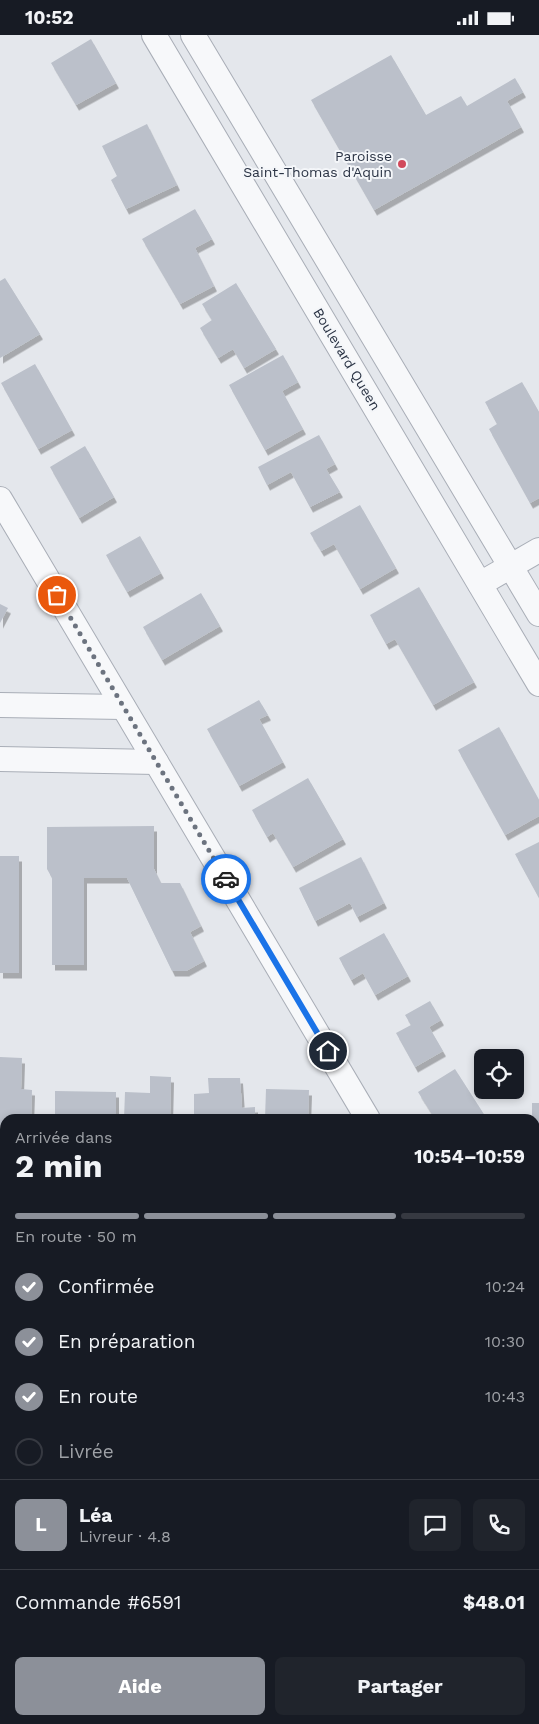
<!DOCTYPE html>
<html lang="fr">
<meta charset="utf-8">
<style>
body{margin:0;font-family:"Work Sans",sans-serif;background:#20242c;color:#f1f3f6;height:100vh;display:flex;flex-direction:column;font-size:19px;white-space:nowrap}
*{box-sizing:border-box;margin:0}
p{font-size:16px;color:#9ea1a6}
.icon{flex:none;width:28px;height:28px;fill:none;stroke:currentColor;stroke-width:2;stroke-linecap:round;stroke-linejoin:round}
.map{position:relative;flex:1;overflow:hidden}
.sheet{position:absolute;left:0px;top:1079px;width:540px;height:611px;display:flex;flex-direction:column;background:#171b24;border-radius:15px 15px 0 0;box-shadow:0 2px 8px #0003}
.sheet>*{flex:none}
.fabs{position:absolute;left:474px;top:1014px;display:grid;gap:10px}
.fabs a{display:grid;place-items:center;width:50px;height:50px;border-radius:8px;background:#171b24;box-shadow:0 2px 8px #0003;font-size:25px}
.pin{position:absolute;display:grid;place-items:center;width:42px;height:42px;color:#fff;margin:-21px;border:2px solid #fff;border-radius:50%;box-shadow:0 1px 5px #0007}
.courier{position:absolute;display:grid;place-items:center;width:50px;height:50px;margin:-25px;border:4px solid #1a73e8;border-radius:50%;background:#fff;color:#222;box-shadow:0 1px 6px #0007}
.headline em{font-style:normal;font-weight:700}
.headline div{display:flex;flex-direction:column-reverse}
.headline{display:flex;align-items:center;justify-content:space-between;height:85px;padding:0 15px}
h1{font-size:32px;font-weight:700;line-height:38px}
.bar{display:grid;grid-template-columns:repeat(4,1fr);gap:8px 5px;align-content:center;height:60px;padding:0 15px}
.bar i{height:6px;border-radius:4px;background:#363941}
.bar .active{background:#8c9099}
.bar p{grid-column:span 4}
.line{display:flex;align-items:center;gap:12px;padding:0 15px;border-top:1px solid #363941}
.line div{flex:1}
.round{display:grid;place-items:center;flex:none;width:52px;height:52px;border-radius:8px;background:#20242c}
ol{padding:0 15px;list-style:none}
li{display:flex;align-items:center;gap:15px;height:55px}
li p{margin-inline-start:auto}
li .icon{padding:5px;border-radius:50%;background:#8c9099;color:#fff;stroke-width:4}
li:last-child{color:#9ea1a6}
li i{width:28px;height:28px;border:2px solid #363941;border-radius:50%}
.button{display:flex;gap:10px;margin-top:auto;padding:10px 15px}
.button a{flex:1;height:58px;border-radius:8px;background:#8c9099;color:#fff;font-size:20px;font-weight:700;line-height:58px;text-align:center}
.button a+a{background:#20242c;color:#f1f3f6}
.status{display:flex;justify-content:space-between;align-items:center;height:35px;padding:0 25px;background:#171b24;direction:ltr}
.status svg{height:14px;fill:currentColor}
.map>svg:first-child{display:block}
</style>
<div class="status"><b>10:52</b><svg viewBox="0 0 49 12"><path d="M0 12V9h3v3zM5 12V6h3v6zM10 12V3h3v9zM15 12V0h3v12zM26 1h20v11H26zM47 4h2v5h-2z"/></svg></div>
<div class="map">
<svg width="539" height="1689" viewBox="0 0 539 1689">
<defs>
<filter id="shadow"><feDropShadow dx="3" dy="5.5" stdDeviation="0" flood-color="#0004"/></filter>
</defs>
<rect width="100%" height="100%" fill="#e4e7ec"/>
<polygon fill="#c9d6c5" points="0,1504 5,1504 5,1685 535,1685 535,1516 539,1516 539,1689 0,1689"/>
<g fill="#bbc0ca" filter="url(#shadow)">
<polygon points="91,4 116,48 76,70 51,28"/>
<polygon points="391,20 426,80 461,61 467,71 515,43 523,57 507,66 521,92 374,175 311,65"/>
<polygon points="147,89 177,150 126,174 111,145 117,141 102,111"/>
<polygon points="195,174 212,204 195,213 214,251 180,269 142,204"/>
<polygon points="5,243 40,299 0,323 0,246"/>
<polygon points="236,248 276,314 244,333 233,314 218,323 200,293 212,285 202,269"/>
<polygon points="283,320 298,347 282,356 303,394 265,415 229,350"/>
<polygon points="35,329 72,395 38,414 1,348"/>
<polygon points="522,347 539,377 539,463 530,468 489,394 497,389 485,367"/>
<polygon points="319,400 335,429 326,434 340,457 310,472 291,437 267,450 258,432"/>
<polygon points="85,411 114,462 79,483 50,432"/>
<polygon points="360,470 396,533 360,554 334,509 321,516 310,498"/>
<polygon points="140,501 161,538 127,557 106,520"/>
<polygon points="419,552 474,647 433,670 395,604 386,609 370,580"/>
<polygon points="201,558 220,591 162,625 143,592"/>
<polygon points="0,569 8,573 0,588"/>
<polygon points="259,665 268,680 259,684 283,727 239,751 207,694"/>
<polygon points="499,692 539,765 539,781 505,800 458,715"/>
<polygon points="308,743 343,804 293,832 273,798 267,802 252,775"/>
<polygon points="154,791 154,834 161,848 180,848 201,891 190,897 204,926 186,936 172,936 127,843 84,843 84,930 52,930 52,843 47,834 47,792"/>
<polygon points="539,807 539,863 515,819"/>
<rect x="0" y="821" width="19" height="117"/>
<polygon points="361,822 384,868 357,882 350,868 315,886 299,853"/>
<polygon points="384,898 408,941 375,960 363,938 351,945 339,923"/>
<polygon points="430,966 441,985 429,992 443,1016 415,1032 396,998 411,990 405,980"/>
<polygon points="0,1022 22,1023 21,1054 32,1055 31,1084 5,1084 5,1091 0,1091"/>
<polygon points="455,1034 487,1084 435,1084 418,1057"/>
<polygon points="150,1041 171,1042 170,1084 124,1084 125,1057 150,1058"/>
<polygon points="208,1043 240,1043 242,1073 255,1072 255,1084 194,1084 194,1059 209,1058"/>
<polygon points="266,1054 309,1055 308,1084 265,1084"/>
<polygon points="55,1056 116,1057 116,1084 55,1084"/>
<polygon points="532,1068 539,1068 539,1110 535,1109 535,1084 532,1084"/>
<rect x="0" y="1204" width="5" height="57"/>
</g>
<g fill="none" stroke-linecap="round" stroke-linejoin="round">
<defs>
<g id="street">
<polyline points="154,0 539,649"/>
<polyline points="193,0 539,579"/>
<polyline points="0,464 368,1084"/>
<polyline points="480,549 539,515"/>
<polyline points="0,670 123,672"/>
<polyline points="0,724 156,727"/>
<polyline points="0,1155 5,1155"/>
<polyline points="535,1165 539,1165"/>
<polyline points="535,1363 539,1370"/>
<polyline points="0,1466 5,1467"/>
<polyline points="535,1476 539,1476"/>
</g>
</defs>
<use href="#street" stroke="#a9aeb7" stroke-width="26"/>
<use href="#street" stroke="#f7f8fa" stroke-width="24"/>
</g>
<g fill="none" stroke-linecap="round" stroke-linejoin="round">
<polyline stroke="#6c737f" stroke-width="5" stroke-dasharray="0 9" points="57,560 226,844"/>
<polyline stroke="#1a73e8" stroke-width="6" points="226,844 328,1016"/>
</g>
<circle fill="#d1495b" stroke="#f4f6f9" stroke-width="2" cx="402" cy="129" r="5"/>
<g text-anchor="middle" stroke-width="4" stroke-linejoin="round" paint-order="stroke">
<g font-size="14" fill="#2b3445" stroke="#f4f6f9" text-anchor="end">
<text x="392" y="126">Paroisse<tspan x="392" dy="16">Saint-Thomas d'Aquin</tspan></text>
</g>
<g font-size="14" fill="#2b3445" stroke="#f4f6f9">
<text transform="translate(347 324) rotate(59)" y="5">Boulevard Queen</text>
</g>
</g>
</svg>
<div class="fabs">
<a><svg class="icon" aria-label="locate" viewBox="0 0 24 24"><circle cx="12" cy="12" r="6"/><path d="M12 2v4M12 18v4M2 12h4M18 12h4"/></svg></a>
</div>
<div class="pin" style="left:57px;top:560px;background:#ea580c"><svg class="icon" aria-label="bag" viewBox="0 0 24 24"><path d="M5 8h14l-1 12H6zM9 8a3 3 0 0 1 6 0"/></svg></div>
<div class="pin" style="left:328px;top:1016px;background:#1f2937"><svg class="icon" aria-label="home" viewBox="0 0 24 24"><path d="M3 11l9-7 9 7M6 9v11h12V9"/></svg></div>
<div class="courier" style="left:226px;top:844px"><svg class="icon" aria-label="car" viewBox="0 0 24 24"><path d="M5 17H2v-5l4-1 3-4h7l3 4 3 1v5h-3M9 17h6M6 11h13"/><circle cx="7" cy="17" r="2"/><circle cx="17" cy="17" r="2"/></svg></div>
<section class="sheet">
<div class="headline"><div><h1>2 min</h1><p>Arrivée dans</p></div><em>10:54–10:59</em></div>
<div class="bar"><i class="active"></i><i class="active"></i><i class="active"></i><i></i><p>En route · 50 m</p></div>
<ol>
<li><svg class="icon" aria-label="check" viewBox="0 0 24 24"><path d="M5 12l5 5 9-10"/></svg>Confirmée<p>10:24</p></li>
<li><svg class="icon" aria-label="check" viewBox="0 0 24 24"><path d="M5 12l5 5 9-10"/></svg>En préparation<p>10:30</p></li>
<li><svg class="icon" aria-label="check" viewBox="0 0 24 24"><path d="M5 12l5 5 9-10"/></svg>En route<p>10:43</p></li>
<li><i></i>Livrée</li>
</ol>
<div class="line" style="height:90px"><b class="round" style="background:#8c9099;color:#fff">L</b><div><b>Léa</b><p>Livreur · 4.8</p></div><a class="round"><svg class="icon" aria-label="chat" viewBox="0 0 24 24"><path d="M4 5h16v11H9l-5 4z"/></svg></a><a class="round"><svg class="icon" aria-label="phone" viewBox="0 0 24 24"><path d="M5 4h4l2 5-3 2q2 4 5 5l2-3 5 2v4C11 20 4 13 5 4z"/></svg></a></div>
<div class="line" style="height:65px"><div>Commande #6591</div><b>$48.01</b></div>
<div class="button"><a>Aide</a><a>Partager</a></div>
</section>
</div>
